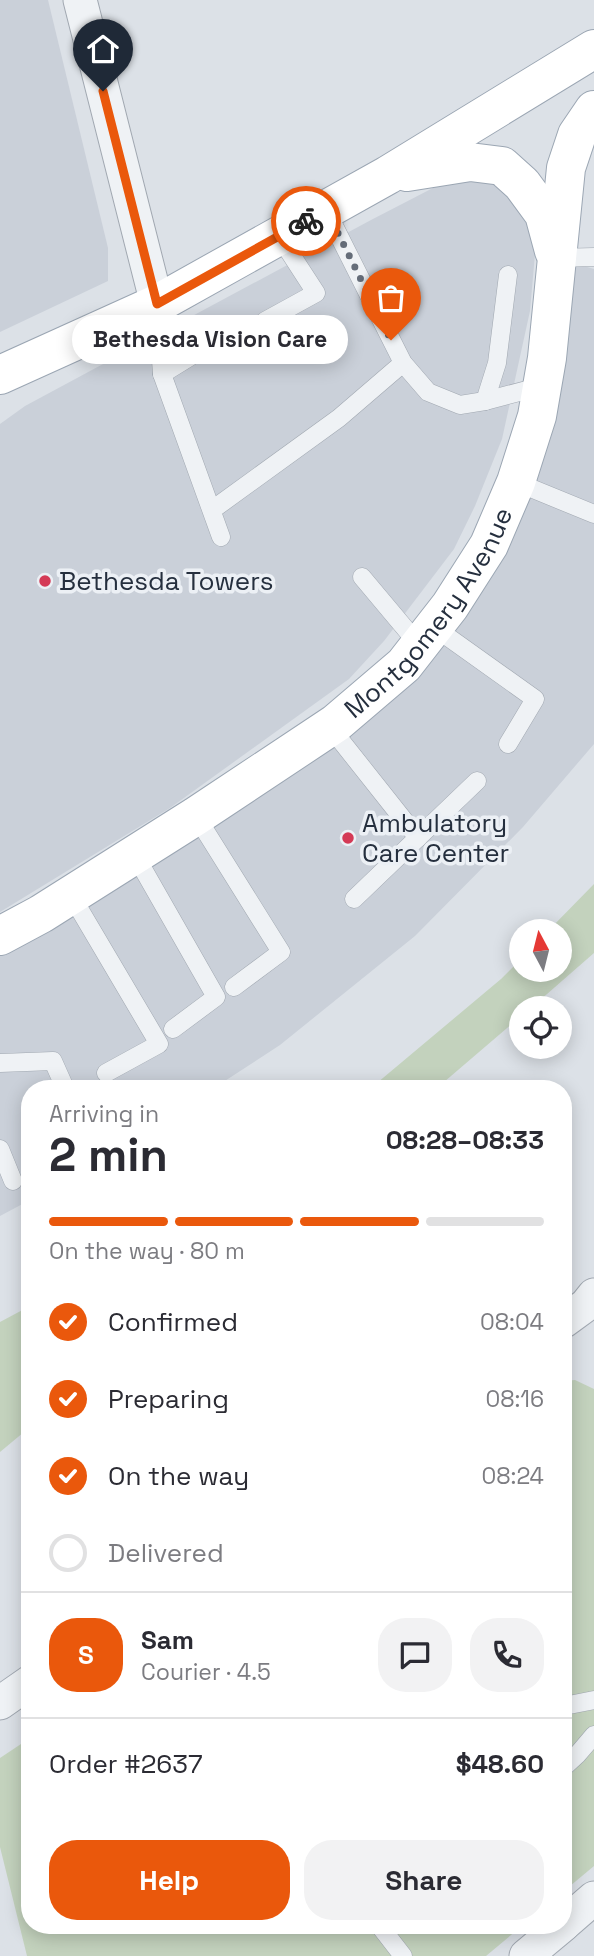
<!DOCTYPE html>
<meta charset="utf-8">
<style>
body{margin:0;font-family:"Space Grotesk",sans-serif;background:#f2f2f3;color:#2b2b33;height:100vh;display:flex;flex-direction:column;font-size:26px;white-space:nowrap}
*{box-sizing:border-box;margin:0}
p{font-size:23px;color:#7c7c81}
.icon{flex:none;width:38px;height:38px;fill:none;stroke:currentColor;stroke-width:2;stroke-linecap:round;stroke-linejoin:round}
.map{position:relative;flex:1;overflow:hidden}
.side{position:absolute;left:21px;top:1080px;width:551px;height:854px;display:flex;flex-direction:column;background:#fff;border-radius:28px;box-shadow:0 4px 18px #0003}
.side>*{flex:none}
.needle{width:46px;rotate:353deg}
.fabs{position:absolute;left:509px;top:919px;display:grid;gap:14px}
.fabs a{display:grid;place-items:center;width:63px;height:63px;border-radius:50%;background:#fff;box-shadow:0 4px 18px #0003;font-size:35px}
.pin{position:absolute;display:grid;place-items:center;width:60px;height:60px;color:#fff;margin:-72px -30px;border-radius:50% 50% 50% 0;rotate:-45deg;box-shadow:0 0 7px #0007}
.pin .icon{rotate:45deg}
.courier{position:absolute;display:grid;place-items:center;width:70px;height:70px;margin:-35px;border:5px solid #ea580c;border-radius:50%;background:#fff;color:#222;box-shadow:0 2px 9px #0007}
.bubble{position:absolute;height:49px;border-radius:24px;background:#fff;box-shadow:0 4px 18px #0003;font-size:23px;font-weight:700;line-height:49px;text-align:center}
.headline em{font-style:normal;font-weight:700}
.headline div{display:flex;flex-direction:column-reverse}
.headline{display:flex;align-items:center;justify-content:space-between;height:119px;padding:0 28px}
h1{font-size:46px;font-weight:700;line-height:52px}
.bar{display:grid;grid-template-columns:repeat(4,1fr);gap:10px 7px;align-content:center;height:84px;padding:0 28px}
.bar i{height:9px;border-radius:5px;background:#e1e1e2}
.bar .active{background:#ea580c}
.bar p{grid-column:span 4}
.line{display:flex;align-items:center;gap:18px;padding:0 28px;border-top:2px solid #e1e1e2}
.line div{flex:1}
.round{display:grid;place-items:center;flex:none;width:74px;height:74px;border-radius:28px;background:#f2f2f3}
ol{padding:0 28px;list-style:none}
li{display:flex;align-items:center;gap:21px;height:77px}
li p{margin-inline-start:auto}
li .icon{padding:7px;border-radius:50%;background:#ea580c;color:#fff;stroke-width:4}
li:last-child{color:#7c7c81}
li i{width:38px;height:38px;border:4px solid #e1e1e2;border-radius:50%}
.button{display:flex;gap:14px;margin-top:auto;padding:14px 28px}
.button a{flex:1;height:80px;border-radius:28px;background:#ea580c;color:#fff;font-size:28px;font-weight:700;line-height:80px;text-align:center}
.button a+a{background:#f2f2f3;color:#2b2b33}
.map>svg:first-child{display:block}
</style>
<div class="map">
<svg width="594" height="1956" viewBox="0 0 594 1956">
<rect width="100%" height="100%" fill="#dce1e7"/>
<g fill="#cad0d9">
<polygon points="0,0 48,0 108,248 108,281 0,332"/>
<polygon points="477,171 522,198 535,254 530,311 502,439 475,506 454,549 384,641 349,679 170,808 0,912 0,424 25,406 371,220 462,173"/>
<polygon points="556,258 594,269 594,744 523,827 415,936 280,1045 214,1088 30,1088 30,1200 0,1216 0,936 337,723 489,545"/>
</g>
<g fill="#c3d2bd">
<polygon points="594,884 594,953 531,1008 522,1008 521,1016 437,1088 371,1088 501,979 521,959 522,970 560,970 560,931 548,931"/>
<polygon points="30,1306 30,1427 0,1452 0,1322"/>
<polygon points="575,1380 594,1389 594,1866 564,1891 564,1381"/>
<polygon points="30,1738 30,1925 523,1925 486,1956 27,1956 0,1847 0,1758"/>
</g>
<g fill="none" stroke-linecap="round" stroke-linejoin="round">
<defs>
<g id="service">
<polyline points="326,210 403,363 428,392 460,405 485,401 497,363 508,275"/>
<polyline points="556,258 594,257"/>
<polyline points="157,304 162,374"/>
<polyline points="265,321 316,293 279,236"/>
<polyline points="485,401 542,386"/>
<polyline points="516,482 594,514"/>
<polyline points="212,510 339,418 403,363"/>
<polyline points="221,537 162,374 230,332"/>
<polyline points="362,577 419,645"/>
<polyline points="434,627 535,699 508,744"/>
<polyline points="330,727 418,838"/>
<polyline points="196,816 281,952 234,987"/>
<polyline points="135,855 216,997 173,1029"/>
<polyline points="71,895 159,1044 106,1073"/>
<polyline points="354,899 477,781"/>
<polyline points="0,1063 53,1061 65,1088"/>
<polyline points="0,1149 13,1181"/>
<polyline points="564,1706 594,1700"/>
<polyline points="564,1767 577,1755 594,1735"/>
<polyline points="379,1925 403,1956"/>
</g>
<g id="minor">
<polyline points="80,0 157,304"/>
<polyline points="564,1321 586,1305 594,1295"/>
<polyline points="0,1703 30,1682"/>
<polyline points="564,1924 594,1898"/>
<polyline points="526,1956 563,1925"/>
</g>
<g id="primary">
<polyline points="407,172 470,162 502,166 522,184 544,214 554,251"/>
<polyline points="0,375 157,304 388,175 594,49"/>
<path id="s1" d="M0,936l41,-22 155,-98 140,-93 68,-58 46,-59 39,-61 27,-63 21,-66 10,-58 19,-190 11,-33 17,-25"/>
</g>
</defs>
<use href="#service" stroke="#a1a8b1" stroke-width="19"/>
<use href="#minor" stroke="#a1a8b1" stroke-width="35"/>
<use href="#primary" stroke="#9ba6b3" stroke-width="40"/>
<use href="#service" stroke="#eff2f5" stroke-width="18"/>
<use href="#minor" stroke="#eff2f5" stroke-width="33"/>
<use href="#primary" stroke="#fff" stroke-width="38"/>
</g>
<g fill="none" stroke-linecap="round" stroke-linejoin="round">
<polyline stroke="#656d79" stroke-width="7" stroke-dasharray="0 12.6" points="306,221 326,209 391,340"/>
<polyline stroke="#ea580c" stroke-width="9" points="103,91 157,304 306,221"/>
</g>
<g fill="#d43a56" stroke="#ecf0f5" stroke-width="2.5">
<circle cx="45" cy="581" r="7"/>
<circle cx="348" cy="838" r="7"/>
</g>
<g text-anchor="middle" stroke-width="7" stroke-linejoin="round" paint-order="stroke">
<g font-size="26" fill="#252f3e" stroke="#ecf0f5" text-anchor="start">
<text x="59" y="590">Bethesda Towers</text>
<text x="362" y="832">Ambulatory<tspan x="362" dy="30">Care Center</tspan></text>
</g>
<g font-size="26" fill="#252f3e" stroke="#ecf0f5">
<text dy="9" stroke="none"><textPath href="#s1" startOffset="544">Montgomery Avenue</textPath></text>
</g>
</g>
</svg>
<div class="fabs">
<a><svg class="needle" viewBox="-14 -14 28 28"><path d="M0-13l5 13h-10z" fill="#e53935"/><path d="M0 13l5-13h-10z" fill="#7c7c81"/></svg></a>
<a><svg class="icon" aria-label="locate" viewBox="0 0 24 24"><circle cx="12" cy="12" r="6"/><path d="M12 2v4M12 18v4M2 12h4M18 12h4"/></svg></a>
</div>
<div class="pin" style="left:391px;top:340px;background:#ea580c"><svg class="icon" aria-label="bag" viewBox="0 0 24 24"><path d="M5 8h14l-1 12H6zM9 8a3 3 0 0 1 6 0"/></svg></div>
<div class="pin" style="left:103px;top:91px;background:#1f2937"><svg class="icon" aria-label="home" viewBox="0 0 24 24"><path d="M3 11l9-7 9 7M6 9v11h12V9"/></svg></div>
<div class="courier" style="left:306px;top:221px"><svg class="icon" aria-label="bike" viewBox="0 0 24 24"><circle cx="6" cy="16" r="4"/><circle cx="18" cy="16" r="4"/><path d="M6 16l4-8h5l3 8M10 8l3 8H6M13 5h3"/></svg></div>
<div class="bubble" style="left:72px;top:315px;width:276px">Bethesda Vision Care</div>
<section class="side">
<div class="headline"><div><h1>2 min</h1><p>Arriving in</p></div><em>08:28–08:33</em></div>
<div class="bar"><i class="active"></i><i class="active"></i><i class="active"></i><i></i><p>On the way · 80 m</p></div>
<ol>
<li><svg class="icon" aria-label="check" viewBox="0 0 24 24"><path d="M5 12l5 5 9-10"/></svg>Confirmed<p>08:04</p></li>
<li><svg class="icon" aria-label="check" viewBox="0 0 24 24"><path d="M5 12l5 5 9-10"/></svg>Preparing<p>08:16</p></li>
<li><svg class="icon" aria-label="check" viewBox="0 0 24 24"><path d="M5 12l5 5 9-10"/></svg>On the way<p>08:24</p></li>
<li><i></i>Delivered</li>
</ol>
<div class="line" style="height:126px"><b class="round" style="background:#ea580c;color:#fff">S</b><div><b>Sam</b><p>Courier · 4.5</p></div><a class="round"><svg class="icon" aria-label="chat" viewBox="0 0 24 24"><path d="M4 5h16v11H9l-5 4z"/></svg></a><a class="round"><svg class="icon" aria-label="phone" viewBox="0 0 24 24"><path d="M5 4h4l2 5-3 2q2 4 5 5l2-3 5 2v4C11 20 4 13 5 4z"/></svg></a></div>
<div class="line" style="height:91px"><div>Order #2637</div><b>$48.60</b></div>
<div class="button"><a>Help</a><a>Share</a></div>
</section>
</div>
